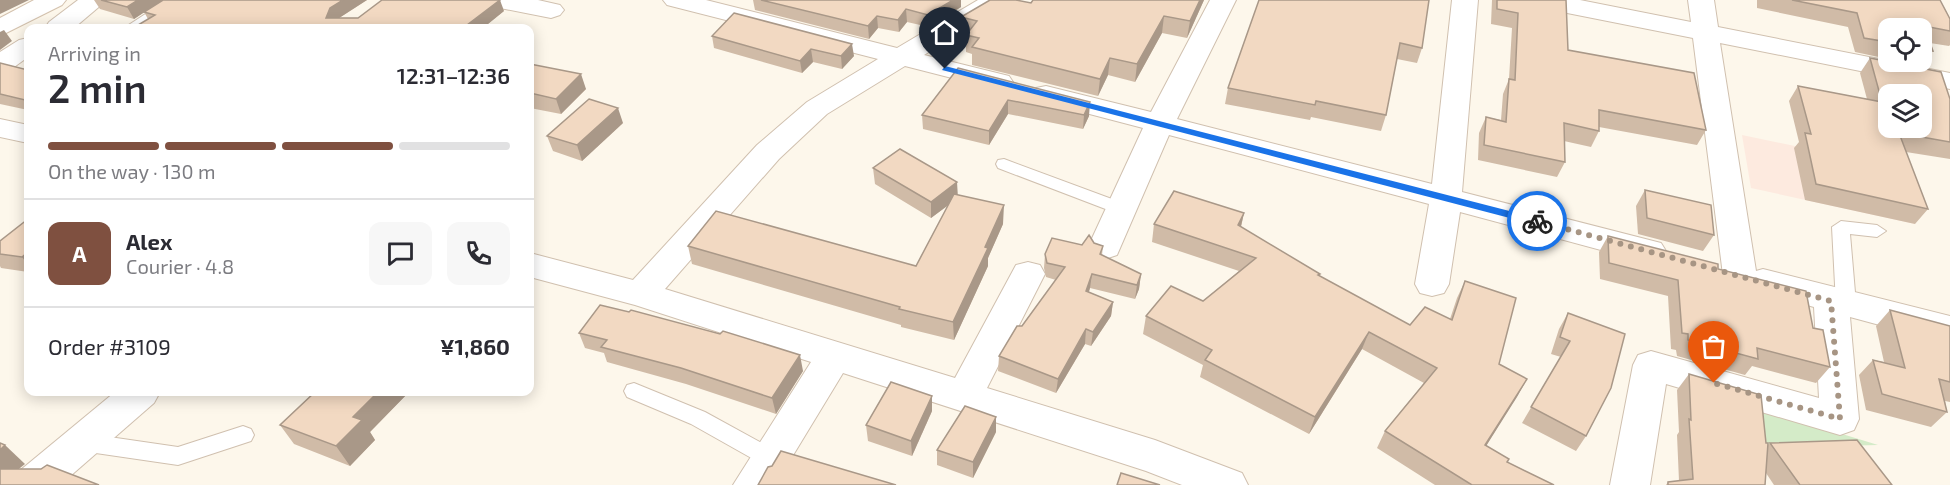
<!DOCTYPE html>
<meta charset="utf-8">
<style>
body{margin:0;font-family:"Exo 2",sans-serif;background:#f7f7f7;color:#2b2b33;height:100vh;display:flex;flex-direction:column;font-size:22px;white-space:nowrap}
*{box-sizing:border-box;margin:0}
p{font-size:20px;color:#7c7c81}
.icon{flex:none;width:33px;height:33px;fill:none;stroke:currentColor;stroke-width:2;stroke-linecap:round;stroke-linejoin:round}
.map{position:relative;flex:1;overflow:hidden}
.sheet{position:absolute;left:24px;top:24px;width:510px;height:372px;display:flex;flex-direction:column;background:#fff;border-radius:12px;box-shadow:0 3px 15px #0003}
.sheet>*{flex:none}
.tools{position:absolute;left:1878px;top:18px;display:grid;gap:12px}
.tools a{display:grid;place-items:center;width:54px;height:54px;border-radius:12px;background:#fff;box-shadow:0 3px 15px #0003;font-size:30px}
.pin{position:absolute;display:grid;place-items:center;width:51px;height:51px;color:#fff;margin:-62px -26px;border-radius:50% 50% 50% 0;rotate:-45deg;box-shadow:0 0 6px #0007}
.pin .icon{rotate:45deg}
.courier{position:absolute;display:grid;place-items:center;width:60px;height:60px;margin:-30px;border:4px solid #1a73e8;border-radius:50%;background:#fff;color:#222;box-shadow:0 2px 8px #0007}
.head em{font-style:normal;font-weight:600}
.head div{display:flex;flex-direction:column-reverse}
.head{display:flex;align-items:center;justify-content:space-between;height:102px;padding:0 24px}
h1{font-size:39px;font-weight:600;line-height:45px}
.bar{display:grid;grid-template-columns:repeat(4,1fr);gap:9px 6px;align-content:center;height:72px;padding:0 24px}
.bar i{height:8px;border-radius:4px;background:#e1e1e2}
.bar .selected{background:#7f5040}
.bar p{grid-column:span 4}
.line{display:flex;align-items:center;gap:15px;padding:0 24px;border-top:2px solid #e1e1e2}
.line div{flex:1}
.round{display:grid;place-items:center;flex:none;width:63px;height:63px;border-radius:12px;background:#f7f7f7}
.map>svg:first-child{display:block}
</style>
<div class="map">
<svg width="1950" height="485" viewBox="0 0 1950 485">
<rect width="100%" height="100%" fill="#fdf7eb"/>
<polygon fill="#fdeadf" points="1742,135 1896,167 1915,224 1751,188"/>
<polygon fill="#d4ebc8" points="1758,408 1878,445 1761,448"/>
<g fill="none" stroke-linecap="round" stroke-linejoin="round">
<defs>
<g id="lane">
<polygon points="167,0 184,0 140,28 124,28"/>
<polygon points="1004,159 1128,205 1131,209 1128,213 1116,213 998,168 996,164 998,160"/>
<polygon points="1841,221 1877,225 1886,231 1877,237 1850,234 1856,304 1853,309 1839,309 1836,304 1832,227"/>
<polygon points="634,383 705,412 778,452 781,458 778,464 770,467 762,464 691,424 627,397 624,391 627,385"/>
<polygon points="243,426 251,429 254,435 251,441 178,465 82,451 74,448 71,442 74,436 82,433 178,447"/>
</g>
<g id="street">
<polygon points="78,0 107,0 74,28 45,28 49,22"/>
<polygon points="481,0 538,0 560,5 564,10 560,15 551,18 485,5"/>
<polygon points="663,0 706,0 897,48 978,0 1009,0 1005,5 924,55 1009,76 1013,82 1009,88 999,90 905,66 827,114 779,159 665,289 955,378 1016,265 1028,262 1040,265 1045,274 987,388 1155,440 1242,473 1248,485 1182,485 1146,471 843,373 775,485 733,485 811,362 635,305 530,277 530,253 633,280 757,145 807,102 878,59 667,5"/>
<polygon points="1210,0 1236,0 1177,119 1432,184 1452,0 1478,0 1462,192 1661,243 1666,251 1661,259 1649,263 1460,212 1449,284 1444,293 1432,296 1420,293 1415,284 1429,204 1169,135 1117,255 1105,259 1093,255 1088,247 1143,128 1036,100 1032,94 1036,88 1046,86 1151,112"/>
<polygon points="1529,0 1580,0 1691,22 1688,0 1714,0 1718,27 1950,73 1950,89 1720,43 1756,271 1763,269 1950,316 1950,344 1850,317 1859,419 1854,430 1840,435 1666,384 1650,485 1610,485 1633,365 1638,355 1651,351 1819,398 1814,307 1751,290 1748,285 1740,287 1728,284 1723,275 1693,38 1542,8 1533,5"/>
<polygon points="28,38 28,57 10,70 0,72 0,52 19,40"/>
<polygon points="0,119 28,125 28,143 0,137"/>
<polygon points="115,392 160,392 154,403 60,485 11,485 17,473"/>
</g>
<polygon id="secondary" points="34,0 66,0 62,5 0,36 0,18"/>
</defs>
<use href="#lane" stroke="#d0c0af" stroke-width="2"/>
<use href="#street" stroke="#d0c0af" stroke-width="2"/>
<use href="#secondary" stroke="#d3c1ad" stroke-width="2"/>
<use href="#lane" fill="#fff" fill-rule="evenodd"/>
<use href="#street" fill="#fff" fill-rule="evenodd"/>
<use href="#secondary" fill="#fff" fill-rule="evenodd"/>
</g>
<g fill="#d0bba7">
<polygon points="94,0 367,0 339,18 358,18 504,11 483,28 148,19 144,12 134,19 100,9"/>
<polygon points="753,0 961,0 961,7 929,27 907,22 899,32 878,28 869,39 755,10"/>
<polygon points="1033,0 1204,0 1187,38 1162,33 1135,82 1108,75 1098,96 972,65 972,54 966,52 966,36 961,35 961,17 1031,3"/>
<polygon points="1259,0 1422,48 1417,63 1397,59 1386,115 1381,131 1311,117 1310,120 1225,104 1228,88"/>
<polygon points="1492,0 1566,0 1568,50 1706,130 1697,145 1599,127 1599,131 1591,147 1564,141 1565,162 1557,177 1478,160 1479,133 1486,117 1501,120 1503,94 1509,79 1512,28 1491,24"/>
<polygon points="1757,0 1940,0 1950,19 1950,45 1949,46 1930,43 1933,51 1922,65 1904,62 1922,62 1922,28 1888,28 1888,59 1855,52 1848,27 1757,8"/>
<polygon points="734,13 854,56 842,69 813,62 802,73 714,48 712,36"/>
<polygon points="1870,58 1950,99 1950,159 1906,152 1928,209 1915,224 1805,200 1794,148 1799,142 1789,101 1798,86 1867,99 1860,73"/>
<polygon points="0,63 28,70 28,110 0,104"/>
<polygon points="530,64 586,89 561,114 530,108"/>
<polygon points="958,68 1089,116 1083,129 1008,114 989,145 923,129 922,115"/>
<polygon points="623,123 582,161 553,151 547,136"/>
<polygon points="873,168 958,195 1003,224 988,258 988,266 954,340 901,327 901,325 692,264 688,246 916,266 948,205 931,218 875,184"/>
<polygon points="1645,190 1714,235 1703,251 1638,234 1636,206"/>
<polygon points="1244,213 1241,227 1320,274 1319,276 1410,325 1450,319 1457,298 1465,281 1499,364 1527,379 1486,446 1507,462 1554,485 1435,485 1377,448 1385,431 1424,383 1362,349 1309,434 1200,377 1203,365 1143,334 1146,316 1203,301 1239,271 1152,242 1154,224"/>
<polygon points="28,219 28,272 1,268 0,266 0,241"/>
<polygon points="1608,236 1718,269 1813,328 1830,367 1816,383 1752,366 1745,375 1677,356 1676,350 1671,349 1668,296 1600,279 1599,252"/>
<polygon points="1094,243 1103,246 1102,255 1141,274 1139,289 1135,299 1090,288 1089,292 1113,302 1111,316 1091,346 1085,344 1056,393 998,371 999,356 1056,280 1046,277 1044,268 1045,254"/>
<polygon points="1890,310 1950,326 1950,402 1945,401 1947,412 1931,427 1866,410 1859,375 1873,360 1884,362 1876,326"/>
<polygon points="1568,313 1586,436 1576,451 1522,423 1561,357 1551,354 1559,329"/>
<polygon points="579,333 803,371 776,414 686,384 607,362 604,353 585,348"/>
<polygon points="1689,374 1766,443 1768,445 1770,443 1892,485 1774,485 1766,473 1765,485 1666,485 1668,482 1679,481 1677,435 1679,432 1677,390"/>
<polygon points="297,392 409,392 370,432 375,440 350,466 294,444 280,425 310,396"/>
<polygon points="932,411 912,456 868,441 866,425"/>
<polygon points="996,432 973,478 937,465 937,450"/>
</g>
<g fill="#a99888">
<polygon points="0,0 29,0 0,14"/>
<polygon points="138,0 163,0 134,19 127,7"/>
<polygon points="343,0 367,0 336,20 326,18 330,8"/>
<polygon points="500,0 504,11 483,28 463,28"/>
<polygon points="948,0 961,0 961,7 929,27 928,15"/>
<polygon points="1200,0 1204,0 1187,38 1190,21"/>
<polygon points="906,9 907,22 899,32 898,20"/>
<polygon points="877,16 878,28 869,39 868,26"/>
<polygon points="1164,16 1162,33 1135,82 1137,64"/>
<polygon points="4,30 12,41 0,50 0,32"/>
<polygon points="852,44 854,56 842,69 841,56"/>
<polygon points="811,49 813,62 802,73 800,61"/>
<polygon points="1110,58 1108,75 1098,96 1100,79"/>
<polygon points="581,74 586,89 561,114 556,99"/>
<polygon points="1008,100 1008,114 989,145 989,131"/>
<polygon points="1090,102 1089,116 1083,129 1084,115"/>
<polygon points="618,108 623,123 582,161 577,145"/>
<polygon points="957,182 958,198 931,218 931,202"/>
<polygon points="1004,205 1003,224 988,258 988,266 954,340 953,322 985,247"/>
<polygon points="1244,213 1240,230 1238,225"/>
<polygon points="28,252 28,265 22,257"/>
<polygon points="1092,274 1090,288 1084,305 1086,291"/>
<polygon points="1141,274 1139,289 1135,299 1137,285"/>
<polygon points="1113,302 1111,316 1091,346 1093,332"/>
<polygon points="1086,329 1085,344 1056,393 1058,379"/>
<polygon points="1369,332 1362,349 1309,434 1315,417"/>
<polygon points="800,355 803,371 776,414 772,398"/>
<polygon points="1527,379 1517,397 1476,462 1485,445"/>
<polygon points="378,392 409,392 370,432 375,440 350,466 336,446 353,417"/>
<polygon points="932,396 932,411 912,456 911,441"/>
<polygon points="996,417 996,432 973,478 973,462"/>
<polygon points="5,445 25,464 15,472 0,478 0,450"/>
</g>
<g fill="#f2d9c2" stroke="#a99888" stroke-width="1.5" fill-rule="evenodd">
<polygon points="101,0 138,0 127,7"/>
<polygon points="163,0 343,0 330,8 326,18 358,18 382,0 500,0 463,28 133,28 155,15 144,12"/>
<polygon points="761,0 953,0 928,15 906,9 898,20 877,16 868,26"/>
<polygon points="990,0 1016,0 1031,3 1033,0 1200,0 1190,21 1164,16 1137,64 1110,58 1100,79 972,47 979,38 966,35 977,21 961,17"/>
<polygon points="1259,0 1429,0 1422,48 1400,43 1386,115 1316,101 1315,105 1228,88"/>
<polygon points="1497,0 1566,0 1568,50 1694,73 1706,130 1599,110 1599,131 1564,123 1565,162 1484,145 1486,117 1506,122 1509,79 1515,80 1518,13 1497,9"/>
<polygon points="1792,0 1940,0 1950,19 1950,31 1924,26 1933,51 1922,49 1922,28 1888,28 1888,42 1864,38 1857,13"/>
<polygon points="734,13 852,44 841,56 811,49 800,61 712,36"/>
<path d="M1870,58l71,14 9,27v43l-51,-9 29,76 -112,-25 -11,-51 6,1 -13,-48 84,16zM1888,94h34v34h-34z"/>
<polygon points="0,63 28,70 28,97 25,100 0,94"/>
<polygon points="530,64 581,74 556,99 530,93"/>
<polygon points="958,68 1090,102 1084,115 1008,100 989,131 922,115"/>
<polygon points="589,99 618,108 577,145 547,136"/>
<polygon points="900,149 957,182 931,202 873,168"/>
<polygon points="1645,190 1711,205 1714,235 1647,218"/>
<polygon points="1174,191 1244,213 1238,225 1320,274 1318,275 1410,325 1425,307 1452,320 1465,281 1516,298 1499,364 1527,379 1485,445 1509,459 1507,462 1554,485 1472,485 1385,431 1437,368 1369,332 1315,417 1205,360 1212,350 1146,316 1171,286 1203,301 1256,258 1154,224"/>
<polygon points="954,194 1004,205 985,247 988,248 953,322 899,309 900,307 688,246 716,211 916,266"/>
<polygon points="28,219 28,252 22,257 0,254 0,241"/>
<polygon points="1089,235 1094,243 1103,246 1100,254 1141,274 1137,285 1092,274 1086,291 1113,302 1093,332 1086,329 1058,379 999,356 1017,326 1022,326 1065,267 1047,263 1045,254 1052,238 1082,245"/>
<polygon points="1608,236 1718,264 1718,269 1806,291 1813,328 1823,330 1830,367 1757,348 1758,359 1688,340 1688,334 1682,333 1678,280 1609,263"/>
<polygon points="600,305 629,312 631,310 720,334 723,331 800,355 772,398 681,368 601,347 607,340 579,333"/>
<polygon points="1890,310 1950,326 1950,382 1939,379 1947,412 1882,394 1873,360 1905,368"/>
<polygon points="1568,313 1625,334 1611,388 1586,436 1531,407 1570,341 1560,337"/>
<polygon points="1689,374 1761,395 1766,443 1768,443 1765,485 1668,485 1668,482 1693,479 1689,419 1691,420"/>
<polygon points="891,382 932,396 911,441 866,425"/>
<polygon points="315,392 378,392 353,417 362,420 336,446 280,425"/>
<polygon points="965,406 996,417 973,462 937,450"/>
<polygon points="1857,440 1892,485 1800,485 1770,443"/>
<polygon points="0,443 5,445 0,450"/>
<polygon points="781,451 896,485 758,485 768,467 772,466"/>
<polygon points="47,465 99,485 0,485 0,469 41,469"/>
<polygon points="1121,473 1160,485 1117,485"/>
</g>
<polygon fill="#1a73e8" points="945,66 1537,218 1542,221 1537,225 942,70"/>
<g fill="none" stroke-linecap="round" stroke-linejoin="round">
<polyline stroke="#a79584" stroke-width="6" stroke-dasharray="0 10.8" points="1537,221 1831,301 1840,419 1714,383"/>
</g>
</svg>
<div class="tools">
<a><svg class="icon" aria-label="locate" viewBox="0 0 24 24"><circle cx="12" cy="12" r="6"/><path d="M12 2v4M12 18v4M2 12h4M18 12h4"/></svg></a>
<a><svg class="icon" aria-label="layers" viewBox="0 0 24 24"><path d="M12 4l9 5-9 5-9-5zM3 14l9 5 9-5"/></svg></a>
</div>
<div class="pin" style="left:1714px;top:383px;background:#ea580c"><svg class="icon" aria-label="bag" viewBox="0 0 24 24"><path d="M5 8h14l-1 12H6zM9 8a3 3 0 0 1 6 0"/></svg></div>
<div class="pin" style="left:945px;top:69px;background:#1f2937"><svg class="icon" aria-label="home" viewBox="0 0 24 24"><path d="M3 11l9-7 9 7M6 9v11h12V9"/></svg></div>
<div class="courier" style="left:1537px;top:221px"><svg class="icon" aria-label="bike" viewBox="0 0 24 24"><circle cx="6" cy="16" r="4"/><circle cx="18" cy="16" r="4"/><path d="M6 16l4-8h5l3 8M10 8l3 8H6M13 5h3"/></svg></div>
<section class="sheet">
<div class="head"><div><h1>2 min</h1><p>Arriving in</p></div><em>12:31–12:36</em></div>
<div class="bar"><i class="selected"></i><i class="selected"></i><i class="selected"></i><i></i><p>On the way · 130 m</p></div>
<div class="line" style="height:108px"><b class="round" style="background:#7f5040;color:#fff">A</b><div><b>Alex</b><p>Courier · 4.8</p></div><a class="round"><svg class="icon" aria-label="chat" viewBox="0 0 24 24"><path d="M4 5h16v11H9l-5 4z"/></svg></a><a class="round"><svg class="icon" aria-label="phone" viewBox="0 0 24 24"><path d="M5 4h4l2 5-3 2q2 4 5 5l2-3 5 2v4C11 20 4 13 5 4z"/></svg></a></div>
<div class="line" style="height:78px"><div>Order #3109</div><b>¥1,860</b></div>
</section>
</div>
